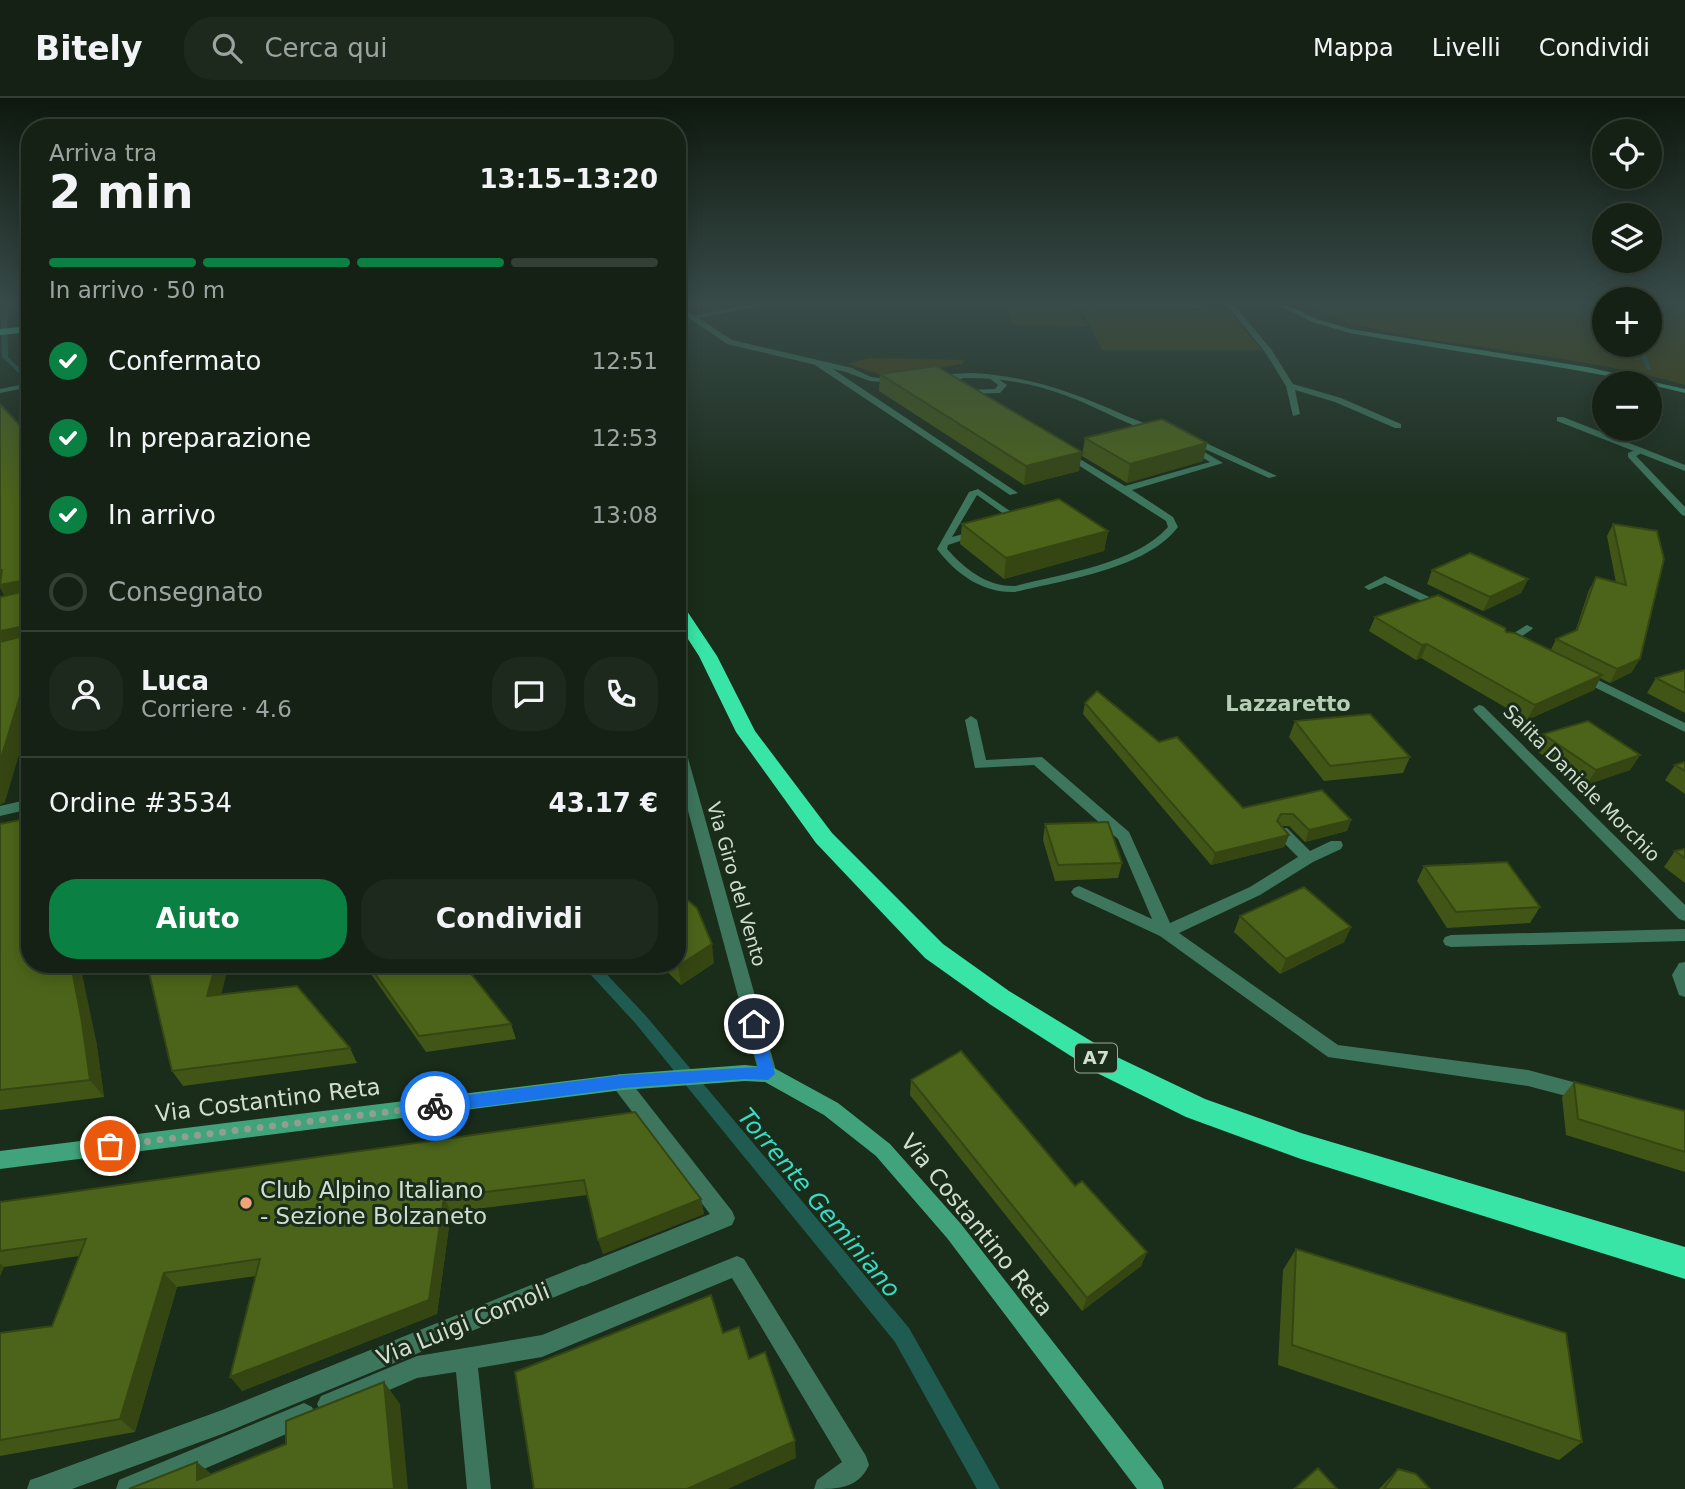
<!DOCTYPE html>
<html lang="it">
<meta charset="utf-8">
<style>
body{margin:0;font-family:"DejaVu Sans",sans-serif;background:#1d291d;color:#f1f3f6;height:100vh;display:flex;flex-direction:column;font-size:26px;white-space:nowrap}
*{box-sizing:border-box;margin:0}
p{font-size:23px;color:#9da3a0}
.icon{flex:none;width:38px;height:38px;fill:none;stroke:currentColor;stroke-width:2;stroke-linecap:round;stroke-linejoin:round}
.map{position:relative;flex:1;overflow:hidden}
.sheet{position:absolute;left:21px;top:21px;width:665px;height:854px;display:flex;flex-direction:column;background:#142114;border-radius:28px;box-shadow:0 4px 18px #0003,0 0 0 2px #333e34}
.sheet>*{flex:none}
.controls{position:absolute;left:1592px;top:21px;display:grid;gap:14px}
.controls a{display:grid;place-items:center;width:70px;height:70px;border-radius:50%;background:#142114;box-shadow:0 4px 18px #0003,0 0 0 2px #333e34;font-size:35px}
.pin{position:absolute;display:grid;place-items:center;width:60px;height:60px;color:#fff;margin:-30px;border:4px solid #fff;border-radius:50%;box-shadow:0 2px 7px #0007}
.courier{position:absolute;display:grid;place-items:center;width:70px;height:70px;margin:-35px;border:5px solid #1a73e8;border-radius:50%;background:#fff;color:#222;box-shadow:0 2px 9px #0007}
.overview em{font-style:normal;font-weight:600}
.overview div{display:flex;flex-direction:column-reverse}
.overview{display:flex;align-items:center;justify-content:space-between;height:119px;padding:0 28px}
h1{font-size:46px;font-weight:600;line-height:52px}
.bar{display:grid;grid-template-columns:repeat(4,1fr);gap:10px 7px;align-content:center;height:84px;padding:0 28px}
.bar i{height:9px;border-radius:5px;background:#333e34}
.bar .active{background:#0b8043}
.bar p{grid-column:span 4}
.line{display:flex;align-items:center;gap:18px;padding:0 28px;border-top:2px solid #333e34}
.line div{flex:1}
.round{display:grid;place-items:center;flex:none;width:74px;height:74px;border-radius:28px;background:#1d291d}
ol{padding:0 28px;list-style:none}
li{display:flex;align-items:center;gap:21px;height:77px}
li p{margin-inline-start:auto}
li .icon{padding:7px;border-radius:50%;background:#0b8043;color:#fff;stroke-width:4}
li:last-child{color:#9da3a0}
li i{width:38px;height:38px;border:4px solid #333e34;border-radius:50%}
.cta{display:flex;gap:14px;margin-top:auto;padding:14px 28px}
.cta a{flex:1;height:80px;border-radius:28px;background:#0b8043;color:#fff;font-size:28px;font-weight:600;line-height:80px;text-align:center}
.cta a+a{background:#1d291d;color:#f1f3f6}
header{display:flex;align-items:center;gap:42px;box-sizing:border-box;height:98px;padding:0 35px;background:#142114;border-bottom:2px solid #333e34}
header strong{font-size:33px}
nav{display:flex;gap:38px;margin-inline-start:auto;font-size:24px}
.search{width:490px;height:63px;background:#1d291d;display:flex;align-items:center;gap:18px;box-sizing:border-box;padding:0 24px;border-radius:28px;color:#9da3a0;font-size:26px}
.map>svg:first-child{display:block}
</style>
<header>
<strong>Bitely</strong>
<div class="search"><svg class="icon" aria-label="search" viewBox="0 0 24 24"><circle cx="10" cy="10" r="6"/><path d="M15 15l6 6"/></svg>Cerca qui</div>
<nav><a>Mappa</a><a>Livelli</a><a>Condividi</a></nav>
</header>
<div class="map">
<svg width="1685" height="1391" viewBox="0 0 1685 1391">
<rect width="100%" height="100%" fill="#1a2c1a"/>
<g fill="#424006">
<polygon points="1001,207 1205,207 1207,210 1002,209"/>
<path d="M1304,207h121l22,3 19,-3h139v40h45v-40h35v80c-70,-20 -143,-29 -216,-40 -56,-8 -113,-15 -165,-40z"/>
<polygon points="1008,213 1078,213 1086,228 1013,227"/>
<polygon points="1082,213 1229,213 1262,252 1102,252"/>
<polygon points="869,260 965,262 962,266 887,279 848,266"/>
</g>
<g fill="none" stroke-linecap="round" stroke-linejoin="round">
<g fill="#205b52" fill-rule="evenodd">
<polygon points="5,207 11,207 7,221 8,259 30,280 30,286 2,259 1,221"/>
<polygon points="1597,207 1604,207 1605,214"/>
<polygon points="1638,247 1644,247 1651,272 1646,271"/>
<polygon points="581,866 597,866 646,918 909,1230 1000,1391 977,1391 895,1244 636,926"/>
</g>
<g fill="#3d765d" fill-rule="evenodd">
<polygon points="747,207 762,207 693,221 690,219"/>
<polygon points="1227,207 1234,207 1271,251 1293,286 1341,300 1401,326 1401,330 1395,330 1335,304 1295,292 1300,316 1293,318 1286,288 1265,254"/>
<polygon points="815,263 821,263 1018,395 1010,397 815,267"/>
<polygon points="992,277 1007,287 1000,295 966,296 962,294 966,292 995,291 998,287 988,279"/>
<polygon points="1187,339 1193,339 1277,378 1269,380 1187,343"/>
<polygon points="1640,350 1647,352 1636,358 1685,409 1685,418 1682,417 1628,359 1628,355"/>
<polygon points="1385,478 1446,507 1448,509 1446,511 1438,511 1385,485 1369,492 1364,489"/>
<polygon points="1527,527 1533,530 1531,532 1506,549 1498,549 1498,545"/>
<polygon points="1580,573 1685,625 1685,634 1576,580 1574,577"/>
<polygon points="1479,607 1483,608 1685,807 1685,823 1679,821 1475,614 1473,611"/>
<polygon points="971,618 977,622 986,662 1042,659 1129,734 1170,825 1250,789 1298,759 1277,738 1275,734 1277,730 1287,730 1310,753 1331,743 1341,743 1343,747 1341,751 1313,764 1260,797 1179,835 1338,947 1528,972 1592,989 1594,995 1592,1001 1585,1003 1528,988 1328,959 1160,838 1074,798 1071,794 1074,790 1079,788 1152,821 1118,741 1034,667 975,670 965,622"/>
<polygon points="1685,831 1685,843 1451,849 1445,847 1443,843 1445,839 1451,837"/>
<polygon points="583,1166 591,1170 594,1177 591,1184 222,1336 72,1391 27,1391 30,1382 39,1379 222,1312"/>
</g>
<g fill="#3d765d" fill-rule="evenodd">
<polygon points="677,211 694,217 732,242 852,270 871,279 900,283 896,285 870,283 846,274 727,246 689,220 677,215"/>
<path d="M971,275c58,3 101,19 153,42 11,5 25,9 35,15l-4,3c-26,-8 -50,-21 -75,-32 -37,-16 -77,-24 -117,-23l-9,4 8,8 -4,2 -12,-8 5,-6 -18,1 -4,-2 4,-2z"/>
<polygon points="30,285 30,289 0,295 0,291"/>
<polygon points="1557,319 1563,319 1685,367 1685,373 1557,323"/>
<path d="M1189,345l34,20 -91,27 41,27 5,10c-32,42 -114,53 -163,65 -33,1 -59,-18 -78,-43l32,-57 9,-3 48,33 -3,3h-8v-3l-38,-27 -25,42 27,-7 5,3 -36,12 -1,4c18,20 40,38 68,37 46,-12 121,-22 153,-59l-2,-6 -105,-67 7,-2 57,34 85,-24 -24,-14v-4z"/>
<polygon points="677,642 684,646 777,976 774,982 768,984 762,982 759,976 677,672"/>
<polygon points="30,701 30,711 0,718 0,708"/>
<polygon points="1685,864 1685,899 1679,897 1672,877 1679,865"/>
<polygon points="620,976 626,978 732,1113 735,1120 732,1127 583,1188 575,1184 572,1177 575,1170 710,1116 614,990 611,984 614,978"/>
<path d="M737,1158l7,3 122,197 3,9c-11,24 -32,24 -55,24l3,-9 25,-18 -110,-184 -190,79 -64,11 13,121h-24l-11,-117 -39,6 -88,38 -8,-4 -4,-8 4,-8 96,-40 125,-21z"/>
<polygon points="304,1305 312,1309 316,1317 312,1325 157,1391 116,1391 119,1382"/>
</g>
<g fill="#40a37b" fill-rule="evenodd">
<path d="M1279,207h8l30,14 33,10 237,38 98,22v4c-109,-27 -223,-39 -335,-60l-38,-11z"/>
<polygon points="745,967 774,970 838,1005 890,1046 961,1126 1161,1382 1164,1391 1137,1391 947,1140 876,1058 824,1017 765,984 745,983 623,992 0,1071 0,1053 623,976"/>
</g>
<g fill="#38e5a6" fill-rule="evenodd">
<polygon points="30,228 30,234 0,237 0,231"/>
<polygon points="677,506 683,507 717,558 755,633 832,735 943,846 1009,893 1119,960 1205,1001 1301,1035 1685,1149 1685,1181 1301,1061 1186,1019 1099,976 991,907 925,860 816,745 736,634 699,558 677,524"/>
</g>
</g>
<g fill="#415616">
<polygon points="880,276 1079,373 1024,387 879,293"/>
<polygon points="1085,340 1207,345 1203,363 1127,385 1082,358"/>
<polygon points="962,426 1108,433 1104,453 1004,481 960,446"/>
<polygon points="1613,426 1657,433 1632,574 1610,585 1600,580 1594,592 1527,622 1421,560 1416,562 1369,533 1375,519 1506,534 1551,552 1556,541 1575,534 1589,492 1596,479 1616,485 1607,438"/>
<polygon points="1432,472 1528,481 1521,495 1483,513 1427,486"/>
<polygon points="1685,572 1685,615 1647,595 1656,580"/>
<polygon points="1085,605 1159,644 1243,710 1351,722 1347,733 1305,744 1289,728 1280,728 1289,737 1284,749 1211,767 1083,616"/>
<polygon points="1295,623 1410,659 1403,675 1324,683 1289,639"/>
<polygon points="1543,636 1640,657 1630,672 1586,687 1535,652"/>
<polygon points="1685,664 1685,696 1665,682 1675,667"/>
<polygon points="0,726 30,866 96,942 104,999 0,1012"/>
<polygon points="1045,726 1122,765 1118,780 1055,783 1043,742"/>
<polygon points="1685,751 1685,785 1664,769 1675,753"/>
<polygon points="1424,768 1540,809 1530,825 1447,830 1417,783"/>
<polygon points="1240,818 1351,829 1344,844 1280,876 1234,834"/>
<polygon points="714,865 681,887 659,866 677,866"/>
<polygon points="364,866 463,866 511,926 516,941 426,954"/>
<polygon points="221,897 350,950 357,965 183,988 172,973"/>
<polygon points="911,982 1075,1088 1147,1154 1141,1168 1082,1213 910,997"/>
<polygon points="1574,984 1685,1013 1685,1074 1566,1037 1562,999"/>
<polygon points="635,1014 701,1101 704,1116 603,1156 587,1097 451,1114 437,1216 242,1293 256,1178 177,1189 135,1334 0,1358 0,1235 52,1228 79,1158 4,1169 0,1178 0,1104"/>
<polygon points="1296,1151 1582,1344 1559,1362 1278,1267 1283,1172"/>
<polygon points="1398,1371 1430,1391 1379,1391"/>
</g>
<g fill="#354612">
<polygon points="1207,345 1203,363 1127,385 1130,366"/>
<polygon points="1082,354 1079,373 1024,387 1026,368"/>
<polygon points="1108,433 1104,453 1004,481 1006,460"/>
<polygon points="0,472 2,472 20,483 29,499 8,504 0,490"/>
<polygon points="1528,481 1521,495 1483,513 1490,499"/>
<polygon points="20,529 30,545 0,551 0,533"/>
<polygon points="1427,546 1421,560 1416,562 1422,547"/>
<polygon points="1640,561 1632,574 1610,585 1617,571"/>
<polygon points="1602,577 1594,592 1527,622 1535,607"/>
<polygon points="30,588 30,620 5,704 0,707 0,663 23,589"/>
<polygon points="1640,657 1630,672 1586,687 1596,672"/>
<polygon points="1351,722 1347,733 1305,744 1309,732"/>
<polygon points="1289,737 1284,749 1211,767 1215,755"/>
<polygon points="1351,829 1344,844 1280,876 1286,861"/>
<polygon points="712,846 714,865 681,887 678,868"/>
<polygon points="71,866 80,866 96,942 104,999 90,982"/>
<polygon points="216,866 229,866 217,913 207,898"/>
<polygon points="444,1099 451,1114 437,1216 242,1293 230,1279"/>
<polygon points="701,1101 704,1116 603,1156 598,1142"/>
<polygon points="1147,1154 1141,1168 1082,1213 1087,1200"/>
<polygon points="0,1165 4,1169 0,1178"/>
<polygon points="164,1175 177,1189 135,1334 120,1321"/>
<polygon points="384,1284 400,1306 408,1391 394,1391"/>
<polygon points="795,1343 796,1360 728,1391 687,1391"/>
<polygon points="197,1364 221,1384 197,1382"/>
</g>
<g fill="#4c641a" stroke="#354612" stroke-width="2">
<polygon points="936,268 1082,354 1026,368 880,276"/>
<polygon points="0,306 30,338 30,388 27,395 30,395 30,588 23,589 0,663 0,544 23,538 23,532 20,529 0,533 0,499 21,494 23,486 20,483 0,487 2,472 0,472"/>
<polygon points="1162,321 1207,345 1130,366 1085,340"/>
<polygon points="1059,401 1108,433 1006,460 962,426"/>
<polygon points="1613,426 1657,433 1664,461 1640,561 1617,571 1556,541 1577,532 1596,479 1626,487"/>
<polygon points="1470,455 1528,481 1490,499 1432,472"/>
<polygon points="1438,497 1505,530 1506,534 1515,535 1602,577 1535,607 1427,546 1422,547 1375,519"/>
<polygon points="1685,572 1685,595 1656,580"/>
<polygon points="1097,593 1159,644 1177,639 1243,710 1322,692 1351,722 1309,732 1293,716 1281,716 1277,723 1289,737 1215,755 1085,605"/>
<polygon points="1370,616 1410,659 1330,668 1295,623"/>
<polygon points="1588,623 1640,657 1596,672 1543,636"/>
<polygon points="1685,664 1685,673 1675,667"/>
<polygon points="30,720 30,866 71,866 82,924 90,982 0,992 0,726"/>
<polygon points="1108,724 1122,765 1058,767 1045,726"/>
<polygon points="1685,751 1685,760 1675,753"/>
<polygon points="1507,764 1540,809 1456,814 1424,768"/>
<polygon points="1304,789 1351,829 1286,861 1240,818"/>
<polygon points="677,793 697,810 712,846 678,868 676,866 677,866"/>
<polygon points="147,866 216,866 207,898 297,888 350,950 172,973"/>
<polygon points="368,866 463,866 511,926 419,938"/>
<polygon points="961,953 1075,1088 1082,1083 1147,1154 1087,1200 911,982"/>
<polygon points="1574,984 1685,1013 1685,1054 1578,1021"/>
<polygon points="635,1014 701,1101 598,1142 584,1082 444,1099 429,1202 230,1279 260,1161 164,1175 120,1321 0,1342 0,1235 52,1228 86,1141 0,1153 0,1104"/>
<polygon points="1296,1151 1566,1235 1582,1344 1292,1247"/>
<polygon points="711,1197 723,1235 739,1229 749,1261 765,1254 795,1343 687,1391 534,1391 515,1274"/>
<polygon points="384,1284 394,1391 129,1391 197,1364 197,1382 286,1346 286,1323"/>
<polygon points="1318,1370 1337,1391 1294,1391"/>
<polygon points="1398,1371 1416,1376 1430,1391 1384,1391"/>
</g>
<linearGradient id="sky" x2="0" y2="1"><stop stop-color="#0e180e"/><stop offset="0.51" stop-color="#384b49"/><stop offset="1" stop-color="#384b49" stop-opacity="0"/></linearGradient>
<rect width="1685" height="402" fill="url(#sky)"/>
<polygon fill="#1a73e8" points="754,920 761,926 775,976 768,982 745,981 623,990 435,1015 427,1008 435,1001 623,977 758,969 747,926"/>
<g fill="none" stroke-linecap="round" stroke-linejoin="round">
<polyline stroke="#919f90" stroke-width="7" stroke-dasharray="0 12.6" points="110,1048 435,1008"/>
</g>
<circle fill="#efa377" stroke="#1a2c1a" stroke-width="2.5" cx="246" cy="1105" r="7"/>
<g text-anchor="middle" stroke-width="6" stroke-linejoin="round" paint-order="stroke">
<rect fill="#1a2c1a" stroke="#9aa899" stroke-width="2" x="1075" y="945.5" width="42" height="29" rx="5"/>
<g font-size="18" font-weight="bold" fill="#d1ddd0">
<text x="1096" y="966">A7</text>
</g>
<g font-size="19" fill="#d1ddd0" stroke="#1a2c1a">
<text transform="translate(1582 685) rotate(45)" y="7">Salita Daniele Morchio</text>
<text transform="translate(737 786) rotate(74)" y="7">Via Giro del Vento</text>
</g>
<g font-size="21" font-weight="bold" fill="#b6ceb6" stroke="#1a2c1a">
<text x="1288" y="613">Lazzaretto</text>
</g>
<g font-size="23" fill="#d1ddd0" stroke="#1a2c1a">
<text transform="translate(268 1002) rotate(-7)" y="8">Via Costantino Reta</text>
<text transform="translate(977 1127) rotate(51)" y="8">Via Costantino Reta</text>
<text transform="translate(463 1226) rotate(-22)" y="8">Via Luigi Comoli</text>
</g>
<g font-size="23" fill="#d1ddd0" stroke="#1a2c1a" text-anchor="start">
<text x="260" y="1100">Club Alpino Italiano<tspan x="260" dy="26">- Sezione Bolzaneto</tspan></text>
</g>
<g font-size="24" font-style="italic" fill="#37dcc7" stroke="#1a2c1a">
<text transform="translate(819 1105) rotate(50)" y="8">Torrente Geminiano</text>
</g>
</g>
</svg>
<div class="controls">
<a><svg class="icon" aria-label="locate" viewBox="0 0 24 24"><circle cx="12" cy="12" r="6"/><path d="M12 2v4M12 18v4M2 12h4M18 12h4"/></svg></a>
<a><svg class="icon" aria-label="layers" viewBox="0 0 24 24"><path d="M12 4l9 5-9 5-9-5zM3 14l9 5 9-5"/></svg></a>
<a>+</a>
<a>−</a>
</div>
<div class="pin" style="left:110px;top:1048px;background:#ea580c"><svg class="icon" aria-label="bag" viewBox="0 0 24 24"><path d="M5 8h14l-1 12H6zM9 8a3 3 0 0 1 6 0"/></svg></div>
<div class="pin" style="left:754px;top:926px;background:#1f2937"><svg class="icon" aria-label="home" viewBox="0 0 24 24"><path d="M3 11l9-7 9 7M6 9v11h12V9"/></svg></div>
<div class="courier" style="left:435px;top:1008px"><svg class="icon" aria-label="bike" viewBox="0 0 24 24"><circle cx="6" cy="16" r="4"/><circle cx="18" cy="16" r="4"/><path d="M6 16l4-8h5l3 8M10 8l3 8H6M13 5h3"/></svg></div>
<section class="sheet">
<div class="overview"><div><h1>2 min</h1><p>Arriva tra</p></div><em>13:15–13:20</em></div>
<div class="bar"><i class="active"></i><i class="active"></i><i class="active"></i><i></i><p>In arrivo · 50 m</p></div>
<ol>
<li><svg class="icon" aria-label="check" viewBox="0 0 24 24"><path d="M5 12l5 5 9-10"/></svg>Confermato<p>12:51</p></li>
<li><svg class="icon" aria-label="check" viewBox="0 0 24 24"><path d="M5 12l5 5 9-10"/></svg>In preparazione<p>12:53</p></li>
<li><svg class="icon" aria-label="check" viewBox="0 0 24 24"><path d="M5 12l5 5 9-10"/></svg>In arrivo<p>13:08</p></li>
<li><i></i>Consegnato</li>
</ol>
<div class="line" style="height:126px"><a class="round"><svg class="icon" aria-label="person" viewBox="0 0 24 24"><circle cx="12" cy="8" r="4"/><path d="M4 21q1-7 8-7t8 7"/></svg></a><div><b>Luca</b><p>Corriere · 4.6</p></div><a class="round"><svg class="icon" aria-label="chat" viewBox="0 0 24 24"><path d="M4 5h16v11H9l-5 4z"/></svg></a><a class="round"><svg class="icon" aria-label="phone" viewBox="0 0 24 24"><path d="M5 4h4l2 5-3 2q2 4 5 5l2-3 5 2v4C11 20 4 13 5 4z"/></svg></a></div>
<div class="line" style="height:91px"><div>Ordine #3534</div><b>43.17 €</b></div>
<div class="cta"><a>Aiuto</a><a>Condividi</a></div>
</section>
</div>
